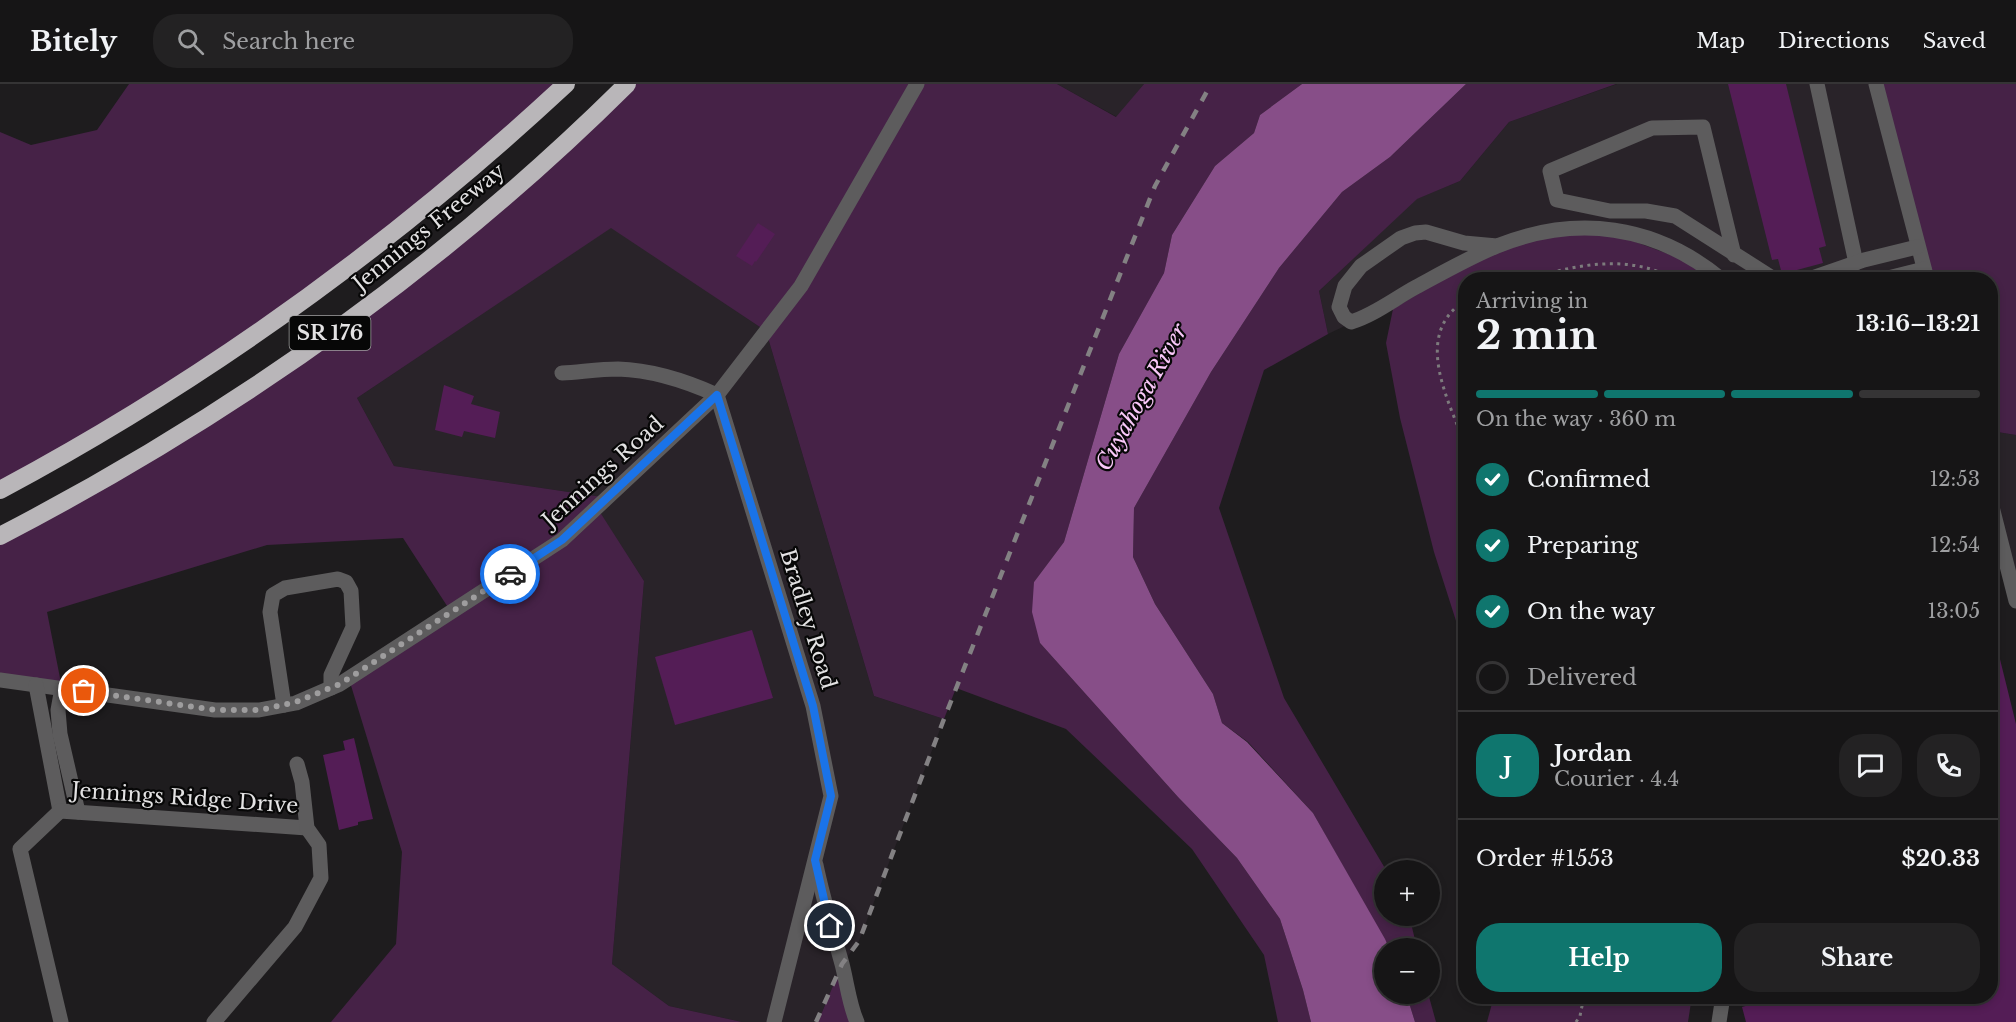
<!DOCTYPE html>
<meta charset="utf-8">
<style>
body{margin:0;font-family:"Libre Baskerville",serif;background:#232223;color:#f1f3f6;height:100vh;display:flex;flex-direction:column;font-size:22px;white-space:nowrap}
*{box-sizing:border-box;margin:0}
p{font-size:20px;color:#9e9fa1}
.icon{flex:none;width:33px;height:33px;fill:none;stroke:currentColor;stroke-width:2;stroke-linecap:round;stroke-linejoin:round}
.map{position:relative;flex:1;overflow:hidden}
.sheet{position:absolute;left:1458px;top:188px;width:540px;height:732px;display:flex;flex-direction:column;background:#161516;border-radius:24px;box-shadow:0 3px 9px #0003,0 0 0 2px #353435}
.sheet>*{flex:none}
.buttons{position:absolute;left:1374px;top:776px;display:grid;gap:12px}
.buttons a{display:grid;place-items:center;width:66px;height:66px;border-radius:50%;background:#161516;box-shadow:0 3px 9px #0003,0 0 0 2px #353435;font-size:30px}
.pin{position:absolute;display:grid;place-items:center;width:51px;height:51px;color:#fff;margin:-26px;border:3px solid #fff;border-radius:50%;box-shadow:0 2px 6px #0007}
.courier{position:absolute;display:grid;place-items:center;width:60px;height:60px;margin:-30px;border:4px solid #1a73e8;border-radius:50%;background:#fff;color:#222;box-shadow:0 2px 8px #0007}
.overview em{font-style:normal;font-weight:800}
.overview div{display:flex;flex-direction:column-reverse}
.overview{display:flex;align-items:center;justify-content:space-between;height:102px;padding:0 18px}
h1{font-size:39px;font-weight:800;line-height:45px}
.bar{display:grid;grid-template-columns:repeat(4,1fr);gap:9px 6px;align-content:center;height:72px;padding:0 18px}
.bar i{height:8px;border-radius:4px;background:#353435}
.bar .current{background:#0f766e}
.bar p{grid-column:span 4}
.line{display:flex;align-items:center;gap:15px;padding:0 18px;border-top:2px solid #353435}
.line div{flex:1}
.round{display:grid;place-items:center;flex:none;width:63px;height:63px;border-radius:24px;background:#232223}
ol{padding:0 18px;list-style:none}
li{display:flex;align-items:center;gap:18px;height:66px}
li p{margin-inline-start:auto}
li .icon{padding:6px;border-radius:50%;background:#0f766e;color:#fff;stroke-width:4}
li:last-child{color:#9e9fa1}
li i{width:33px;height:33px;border:3px solid #353435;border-radius:50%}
.cta{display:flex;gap:12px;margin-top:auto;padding:12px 18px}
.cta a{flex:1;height:69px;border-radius:24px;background:#0f766e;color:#fff;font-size:24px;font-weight:800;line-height:69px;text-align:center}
.cta a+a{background:#232223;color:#f1f3f6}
header{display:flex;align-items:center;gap:36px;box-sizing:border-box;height:84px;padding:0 30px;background:#161516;border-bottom:2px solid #353435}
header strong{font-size:28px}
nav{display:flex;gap:33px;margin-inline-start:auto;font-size:21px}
.search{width:420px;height:54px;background:#232223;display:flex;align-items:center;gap:15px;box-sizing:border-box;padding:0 21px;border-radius:24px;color:#9e9fa1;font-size:22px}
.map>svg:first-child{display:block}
</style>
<header>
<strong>Bitely</strong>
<div class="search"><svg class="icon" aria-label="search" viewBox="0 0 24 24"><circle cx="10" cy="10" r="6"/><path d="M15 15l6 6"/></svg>Search here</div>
<nav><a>Map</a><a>Directions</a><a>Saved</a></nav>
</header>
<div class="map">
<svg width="2016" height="938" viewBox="0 0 2016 938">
<rect width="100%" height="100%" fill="#1e1c1e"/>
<g fill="#292329">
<polygon points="1057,0 1144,0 1117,33"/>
<polygon points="1617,0 1877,0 1924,185 1885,195 1721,195 1597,144 1374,228 1328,250 1319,207 1416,115 1460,97 1509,38"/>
<polygon points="611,143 766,247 874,612 944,635 859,857 842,880 818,938 742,938 669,922 612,880 644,497 597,424 608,414 394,382 357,314"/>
<polygon points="1990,347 2016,351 2016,517 1991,415"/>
</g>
<g fill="#462247">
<polygon points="129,0 566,0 366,171 0,406 0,48 31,61 97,46"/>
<polygon points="627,0 1057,0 1116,33 1144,0 1302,0 1260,31 1254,49 1215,82 1172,151 1164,189 1119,270 1064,458 1034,498 1040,559 1178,713 1237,774 1280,835 1303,906 1311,938 1278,938 1264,871 1192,765 1066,645 956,604 944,635 874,612 766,247 611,144 357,314 394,382 609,414 598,425 644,497 612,880 669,922 742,938 331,938 396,860 402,768 349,595 451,528 403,454 267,461 47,528 62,604 0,596 0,452 362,227"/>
<polygon points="1466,0 1616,0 1509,38 1460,97 1417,115 1319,207 1328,250 1264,286 1219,424 1284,614 1386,786 1384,786 1384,831 1409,831 1417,864 1389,864 1313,729 1248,658 1222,639 1213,610 1155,520 1133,473 1134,424 1211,288 1279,184 1342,108 1390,73"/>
<polygon points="1876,0 2016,0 2016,351 1991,347 1990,195 1885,195 1923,186"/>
<polygon points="1597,144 1737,195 1466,195 1465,565 1434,468 1400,334 1386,259 1393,225 1497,162"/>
<polygon points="842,880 857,938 818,938"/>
<polygon points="1406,909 1428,909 1436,938 1415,938"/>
<polygon points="1494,912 1692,912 1688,938 1487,938"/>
</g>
<polygon fill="#874e88" points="1302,0 1466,0 1390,73 1342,108 1279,184 1211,288 1134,424 1133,473 1155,520 1213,610 1222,639 1247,658 1313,729 1385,855 1389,864 1384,864 1384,909 1406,909 1415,938 1311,938 1303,906 1280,835 1237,774 1178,713 1040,559 1032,528 1034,498 1064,458 1119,270 1164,189 1172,151 1215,82 1254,49 1260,31"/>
<g fill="#541d56">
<polygon points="1728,0 1786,0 1826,162 1819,164 1823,179 1782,190 1778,175 1772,176"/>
<polygon points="758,139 775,150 756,178 755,177 752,182 736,172"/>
<polygon points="444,301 474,312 471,320 500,328 495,354 464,347 462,353 435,346"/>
<polygon points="752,546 773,614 675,641 655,573"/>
<polygon points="1990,555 1995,555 2016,640 2016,938 1746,938 1742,923 1756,919 1755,912 1990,912"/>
<polygon points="354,654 373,735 358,738 358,741 339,746 323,671 345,666 343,657"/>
</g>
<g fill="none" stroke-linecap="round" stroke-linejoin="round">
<g stroke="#7d7b7d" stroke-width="3" stroke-dasharray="3 4.5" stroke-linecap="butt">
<path d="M1529,195c48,-15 100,-25 146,0"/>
<path d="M1466,216c-55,34 -17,101 0,147"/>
<polyline points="1576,938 1580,932 1584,912"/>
</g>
<g stroke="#5d5c5d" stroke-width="15">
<polyline points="1817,0 1856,179"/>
<polyline points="1876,0 1927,195"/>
<path d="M1497,162l-33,-3 -38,-11 -11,1 -14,5 -40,28 -16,20 -6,21 5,10 7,5c23,-7 43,-23 65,-35 26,-14 54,-30 81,-41 80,-32 158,-21 224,33"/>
<polyline points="1734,171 1703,43 1652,44 1550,87 1557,116 1610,127 1646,127 1675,132 1774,195"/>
<polyline points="1809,195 1864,176 1917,163"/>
<polyline points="1884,195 1924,185"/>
<path d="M562,289c18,-1 38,-4 56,-4 35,1 68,12 99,26"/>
<polyline points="717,311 813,622 831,712 774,938"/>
<polyline points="1990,415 2016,517"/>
<polyline points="0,596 215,626 259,626 296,619 340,600 562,456 717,311 801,202 917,0"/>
<polyline points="36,601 60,727"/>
<polyline points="62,604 58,626 60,650 78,728"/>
<polyline points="284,621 270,528 273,511 285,504 338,495 346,498 351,507 353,543 331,591 331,604"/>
<polyline points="60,727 307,744"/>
<polyline points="60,727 20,765 61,938"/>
<path d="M816,781c7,34 17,66 26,99 5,19 7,40 15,58"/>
<polyline points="214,938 295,843 321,794 319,761 307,744 302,698 297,680"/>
<polyline points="1719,938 1723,912"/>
</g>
<g stroke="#b9b6b9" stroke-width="18">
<path d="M0,406c206,-110 395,-247 566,-406"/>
<path d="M0,452c229,-119 444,-270 627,-452"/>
</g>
<polyline stroke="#838183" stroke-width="4.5" stroke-dasharray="10 10" stroke-linecap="butt" points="816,938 842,880 859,857 944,635 1155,102 1211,0"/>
</g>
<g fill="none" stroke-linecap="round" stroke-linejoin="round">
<polyline stroke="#9e9d9e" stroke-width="6" stroke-dasharray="0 10.8" points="84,607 215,626 260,626 296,618 340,600 510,490"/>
<polyline stroke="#1a73e8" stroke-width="8" points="510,490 562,456 717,311 813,622 831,712 815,776 830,842"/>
</g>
<g text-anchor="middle" stroke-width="4.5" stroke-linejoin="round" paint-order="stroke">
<rect fill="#070707" stroke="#a1a0a1" stroke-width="1.5" x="289.5" y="232" width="81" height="34" rx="4.5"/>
<g font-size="20" font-weight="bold" fill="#e3e2e3">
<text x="330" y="256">SR 176</text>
</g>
<g font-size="21" fill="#e3e2e3" stroke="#070707">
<text transform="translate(429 143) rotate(-39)" y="7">Jennings Freeway</text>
<text transform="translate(603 388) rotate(-42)" y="7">Jennings Road</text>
<text transform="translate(808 535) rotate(73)" y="7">Bradley Road</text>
<text transform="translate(185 714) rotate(4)" y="7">Jennings Ridge Drive</text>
</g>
<g font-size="22" font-style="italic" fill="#fac8f9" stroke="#070707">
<text transform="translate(1141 313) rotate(-61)" y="8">Cuyahoga River</text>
</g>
</g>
</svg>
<div class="buttons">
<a>+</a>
<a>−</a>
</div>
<div class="pin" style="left:84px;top:607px;background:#ea580c"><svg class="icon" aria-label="bag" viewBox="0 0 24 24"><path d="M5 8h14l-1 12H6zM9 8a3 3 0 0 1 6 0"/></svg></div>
<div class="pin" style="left:830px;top:842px;background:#1f2937"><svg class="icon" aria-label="home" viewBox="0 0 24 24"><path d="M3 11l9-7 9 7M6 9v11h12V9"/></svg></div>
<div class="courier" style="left:510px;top:490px"><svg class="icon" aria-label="car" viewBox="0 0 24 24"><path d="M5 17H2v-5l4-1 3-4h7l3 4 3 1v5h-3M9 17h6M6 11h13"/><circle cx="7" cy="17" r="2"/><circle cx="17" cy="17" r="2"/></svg></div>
<section class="sheet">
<div class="overview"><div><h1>2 min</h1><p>Arriving in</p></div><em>13:16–13:21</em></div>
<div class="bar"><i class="current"></i><i class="current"></i><i class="current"></i><i></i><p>On the way · 360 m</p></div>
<ol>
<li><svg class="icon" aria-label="check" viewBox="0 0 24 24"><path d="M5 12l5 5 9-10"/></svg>Confirmed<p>12:53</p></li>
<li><svg class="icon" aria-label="check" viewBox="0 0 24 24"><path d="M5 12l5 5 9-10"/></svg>Preparing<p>12:54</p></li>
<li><svg class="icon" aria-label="check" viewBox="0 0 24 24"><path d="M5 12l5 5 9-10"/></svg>On the way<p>13:05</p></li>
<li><i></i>Delivered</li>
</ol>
<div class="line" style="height:108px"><b class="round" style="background:#0f766e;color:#fff">J</b><div><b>Jordan</b><p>Courier · 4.4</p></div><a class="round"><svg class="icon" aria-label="chat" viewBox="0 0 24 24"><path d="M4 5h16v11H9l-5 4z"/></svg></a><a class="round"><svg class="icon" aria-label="phone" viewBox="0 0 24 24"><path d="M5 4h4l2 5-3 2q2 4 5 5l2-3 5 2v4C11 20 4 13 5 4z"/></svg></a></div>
<div class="line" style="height:78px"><div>Order #1553</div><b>$20.33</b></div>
<div class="cta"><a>Help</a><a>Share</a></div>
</section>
</div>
